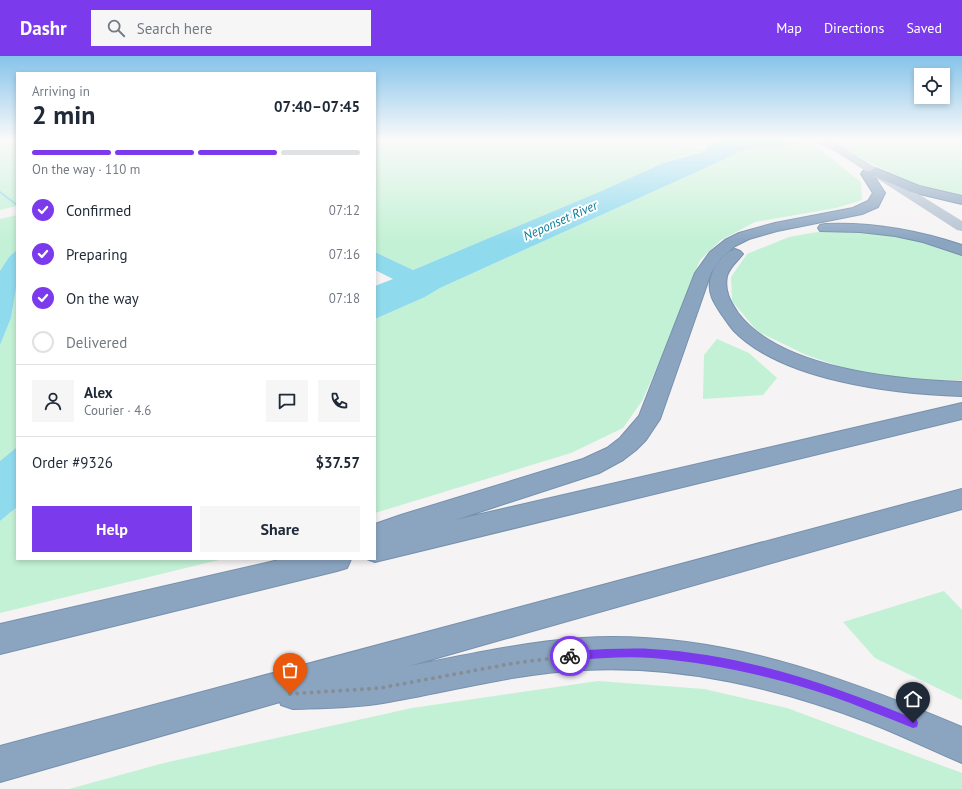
<!DOCTYPE html>
<meta charset="utf-8">
<style>
body{margin:0;font-family:"PT Sans",sans-serif;background:#f6f6f7;color:#1f2937;height:100vh;display:flex;flex-direction:column;font-size:15px;white-space:nowrap}
*{box-sizing:border-box;margin:0}
p{font-size:13px;color:#747a83}
.icon{flex:none;width:22px;height:22px;fill:none;stroke:currentColor;stroke-width:2;stroke-linecap:round;stroke-linejoin:round}
.map{position:relative;flex:1;overflow:hidden}
.drawer{position:absolute;left:16px;top:16px;width:360px;height:488px;display:flex;flex-direction:column;background:#fff;border-radius:0px;box-shadow:0 2px 6px #0003}
.drawer>*{flex:none}
.buttons{position:absolute;left:914px;top:12px;display:grid;gap:8px}
.buttons a{display:grid;place-items:center;width:36px;height:36px;border-radius:0px;background:#fff;box-shadow:0 2px 6px #0003;font-size:20px}
.pin{position:absolute;display:grid;place-items:center;width:34px;height:34px;color:#fff;margin:-41px -17px;border-radius:50% 50% 50% 0;rotate:-45deg;box-shadow:0 0 4px #0007}
.pin .icon{rotate:45deg}
.courier{position:absolute;display:grid;place-items:center;width:40px;height:40px;margin:-20px;border:3px solid #7c3aed;border-radius:50%;background:#fff;color:#222;box-shadow:0 1px 5px #0007}
.summary em{font-style:normal;font-weight:800}
.summary div{display:flex;flex-direction:column-reverse}
.summary{display:flex;align-items:center;justify-content:space-between;height:68px;padding:0 16px}
h1{font-size:26px;font-weight:800;line-height:30px}
.bar{display:grid;grid-template-columns:repeat(4,1fr);gap:6px 4px;align-content:center;height:48px;padding:0 16px}
.bar i{height:5px;border-radius:3px;background:#e0e1e3}
.bar .current{background:#7c3aed}
.bar p{grid-column:span 4}
.line{display:flex;align-items:center;gap:10px;padding:0 16px;border-top:1px solid #e0e1e3}
.line div{flex:1}
.round{display:grid;place-items:center;flex:none;width:42px;height:42px;border-radius:0px;background:#f6f6f7}
ol{padding:0 16px;list-style:none}
li{display:flex;align-items:center;gap:12px;height:44px}
li p{margin-inline-start:auto}
li .icon{padding:4px;border-radius:50%;background:#7c3aed;color:#fff;stroke-width:4}
li:last-child{color:#747a83}
li i{width:22px;height:22px;border:2px solid #e0e1e3;border-radius:50%}
.cta{display:flex;gap:8px;margin-top:auto;padding:8px 16px}
.cta a{flex:1;height:46px;border-radius:0px;background:#7c3aed;color:#fff;font-size:16px;font-weight:800;line-height:46px;text-align:center}
.cta a+a{background:#f6f6f7;color:#1f2937}
header{display:flex;align-items:center;gap:24px;box-sizing:border-box;height:56px;padding:0 20px;background:#7c3aed;color:#fff}
header strong{font-size:19px}
nav{display:flex;gap:22px;margin-inline-start:auto;font-size:14px}
.search{width:280px;height:36px;background:#f6f6f7;display:flex;align-items:center;gap:10px;box-sizing:border-box;padding:0 14px;border-radius:0px;color:#747a83;font-size:15px}
.map>svg:first-child{display:block}
</style>
<header>
<strong>Dashr</strong>
<div class="search"><svg class="icon" aria-label="search" viewBox="0 0 24 24"><circle cx="10" cy="10" r="6"/><path d="M15 15l6 6"/></svg>Search here</div>
<nav><a>Map</a><a>Directions</a><a>Saved</a></nav>
</header>
<div class="map">
<svg width="962" height="733" viewBox="0 0 962 733">
<rect width="100%" height="100%" fill="#f5f3f3"/>
<g fill="#c3f1d5">
<polygon points="0,83 17,83 17,150 0,154"/>
<polygon points="375,83 660,83 705,94 663,107 599,136 413,214 375,196"/>
<polygon points="677,83 723,83 718,84 717,88 707,90"/>
<path d="M962,83v57c-40,-1 -98,-37 -134,-56z"/>
<polygon points="809,85 861,126 862,144 836,152 755,166 721,184 700,204 672,277 642,345 623,372 571,397 375,457 375,263 425,241 440,232 723,104 740,95 768,89 775,90 781,87"/>
<polygon points="17,159 17,194 9,201 0,215 0,163"/>
<polygon points="823,175 862,175 907,182 954,194 962,198 962,324 907,325 862,318 806,299 757,275 732,245 731,221 747,198 789,181"/>
<polygon points="17,226 17,391 0,405 0,289 11,262"/>
<polygon points="717,283 749,297 777,322 763,339 703,343 704,299"/>
<polygon points="17,451 17,503 223,503 0,557 0,465"/>
<polygon points="944,535 962,554 962,644 875,602 843,566"/>
<polygon points="598,625 704,633 787,652 962,717 962,733 69,733 164,707 412,652"/>
</g>
<g fill="#90daee">
<path d="M723,83h83l3,2 -27,2 4,2 -3,3c-20,-6 -42,2 -60,12l-283,128 -15,9 -50,22v-33l18,-7 -18,-9v-18l38,18 186,-78 64,-29 39,-11 5,-3v-3l10,-2 1,-4z"/>
<polygon points="17,194 17,226 11,262 0,289 0,215 9,201"/>
<polygon points="17,391 17,451 0,465 0,405"/>
</g>
<g fill="none" stroke-linecap="round" stroke-linejoin="round">
<polyline stroke="#90daee" stroke-width="2" points="0,136 17,149"/>
<defs>
<g id="highway">
<polygon points="875,112 919,130 962,140 962,148 911,136 874,120 885,137 878,151 862,158 777,175 749,183 735,190 721,202 711,217 660,363 646,384 636,394 623,404 599,417 455,464 962,347 962,363 375,506 367,503 375,503 375,468 401,459 583,403 607,392 620,382 639,360 695,217 710,196 725,184 739,177 775,167 853,152 868,145 873,137 861,118 863,115 870,115"/>
<path d="M825,168c47,-2 92,6 137,21v10l-39,-13 -28,-6 -35,-4 -40,-1 -2,-3 2,-3z"/>
<path d="M735,193l5,2 3,3c-6,8 -13,12 -16,22 -3,15 3,25 11,37 42,56 159,67 224,69v14c-68,-2 -180,-15 -229,-66 -4,-5 -8,-11 -11,-15 -7,-11 -14,-20 -12,-34 2,-12 12,-28 25,-32z"/>
<path d="M962,433v20l-553,157c57,-11 115,-24 173,-28 134,-8 259,38 380,89v36c-31,-13 -61,-28 -92,-40 -92,-35 -187,-58 -286,-53 -68,3 -135,22 -201,33 -30,5 -60,5 -90,6l-12,-4 -1,-3 -280,80v-36z"/>
<polygon points="283,503 351,503 347,512 337,515 0,598 0,568"/>
</g>
</defs>
<use href="#highway" stroke="#7690ad" stroke-width="2"/>
<polygon fill="#b3c2d1" fill-rule="evenodd" points="812,83 825,83 844,92 962,165 962,175 957,174 836,96 813,85"/>
<use href="#highway" fill="#8ba5c1" fill-rule="evenodd"/>
</g>
<linearGradient id="sky" x2="0" y2="1"><stop stop-color="#85c3ea"/><stop offset="0.45" stop-color="#fafafa"/><stop offset="1" stop-color="#fafafa" stop-opacity="0"/></linearGradient>
<rect width="962" height="185" fill="url(#sky)"/>
<path fill="#7c3aed" d="M606,593c15,0 30,-1 45,0 92,5 181,36 266,71l1,3 -1,4 -4,1c-28,-11 -56,-23 -85,-33 -57,-19 -116,-32 -176,-37 -27,-2 -55,1 -82,2l-3,-1 -2,-3 2,-4 3,-1z"/>
<g fill="none" stroke-linecap="round" stroke-linejoin="round">
<polyline stroke="#868d94" stroke-width="4" stroke-dasharray="0 7.2" points="290,638 380,632 515,607 570,600"/>
</g>
<g text-anchor="middle" stroke-width="4" stroke-linejoin="round" paint-order="stroke">
<g font-size="13" font-style="italic" fill="#0c7c9b" stroke="#fff">
<text transform="translate(560 164) rotate(-24)" y="5">Neponset River</text>
</g>
</g>
</svg>
<div class="buttons">
<a><svg class="icon" aria-label="locate" viewBox="0 0 24 24"><circle cx="12" cy="12" r="6"/><path d="M12 2v4M12 18v4M2 12h4M18 12h4"/></svg></a>
</div>
<div class="pin" style="left:290px;top:638px;background:#ea580c"><svg class="icon" aria-label="bag" viewBox="0 0 24 24"><path d="M5 8h14l-1 12H6zM9 8a3 3 0 0 1 6 0"/></svg></div>
<div class="pin" style="left:913px;top:667px;background:#1f2937"><svg class="icon" aria-label="home" viewBox="0 0 24 24"><path d="M3 11l9-7 9 7M6 9v11h12V9"/></svg></div>
<div class="courier" style="left:570px;top:600px"><svg class="icon" aria-label="bike" viewBox="0 0 24 24"><circle cx="6" cy="16" r="4"/><circle cx="18" cy="16" r="4"/><path d="M6 16l4-8h5l3 8M10 8l3 8H6M13 5h3"/></svg></div>
<section class="drawer">
<div class="summary"><div><h1>2 min</h1><p>Arriving in</p></div><em>07:40–07:45</em></div>
<div class="bar"><i class="current"></i><i class="current"></i><i class="current"></i><i></i><p>On the way · 110 m</p></div>
<ol>
<li><svg class="icon" aria-label="check" viewBox="0 0 24 24"><path d="M5 12l5 5 9-10"/></svg>Confirmed<p>07:12</p></li>
<li><svg class="icon" aria-label="check" viewBox="0 0 24 24"><path d="M5 12l5 5 9-10"/></svg>Preparing<p>07:16</p></li>
<li><svg class="icon" aria-label="check" viewBox="0 0 24 24"><path d="M5 12l5 5 9-10"/></svg>On the way<p>07:18</p></li>
<li><i></i>Delivered</li>
</ol>
<div class="line" style="height:72px"><a class="round"><svg class="icon" aria-label="person" viewBox="0 0 24 24"><circle cx="12" cy="8" r="4"/><path d="M4 21q1-7 8-7t8 7"/></svg></a><div><b>Alex</b><p>Courier · 4.6</p></div><a class="round"><svg class="icon" aria-label="chat" viewBox="0 0 24 24"><path d="M4 5h16v11H9l-5 4z"/></svg></a><a class="round"><svg class="icon" aria-label="phone" viewBox="0 0 24 24"><path d="M5 4h4l2 5-3 2q2 4 5 5l2-3 5 2v4C11 20 4 13 5 4z"/></svg></a></div>
<div class="line" style="height:52px"><div>Order #9326</div><b>$37.57</b></div>
<div class="cta"><a>Help</a><a>Share</a></div>
</section>
</div>
